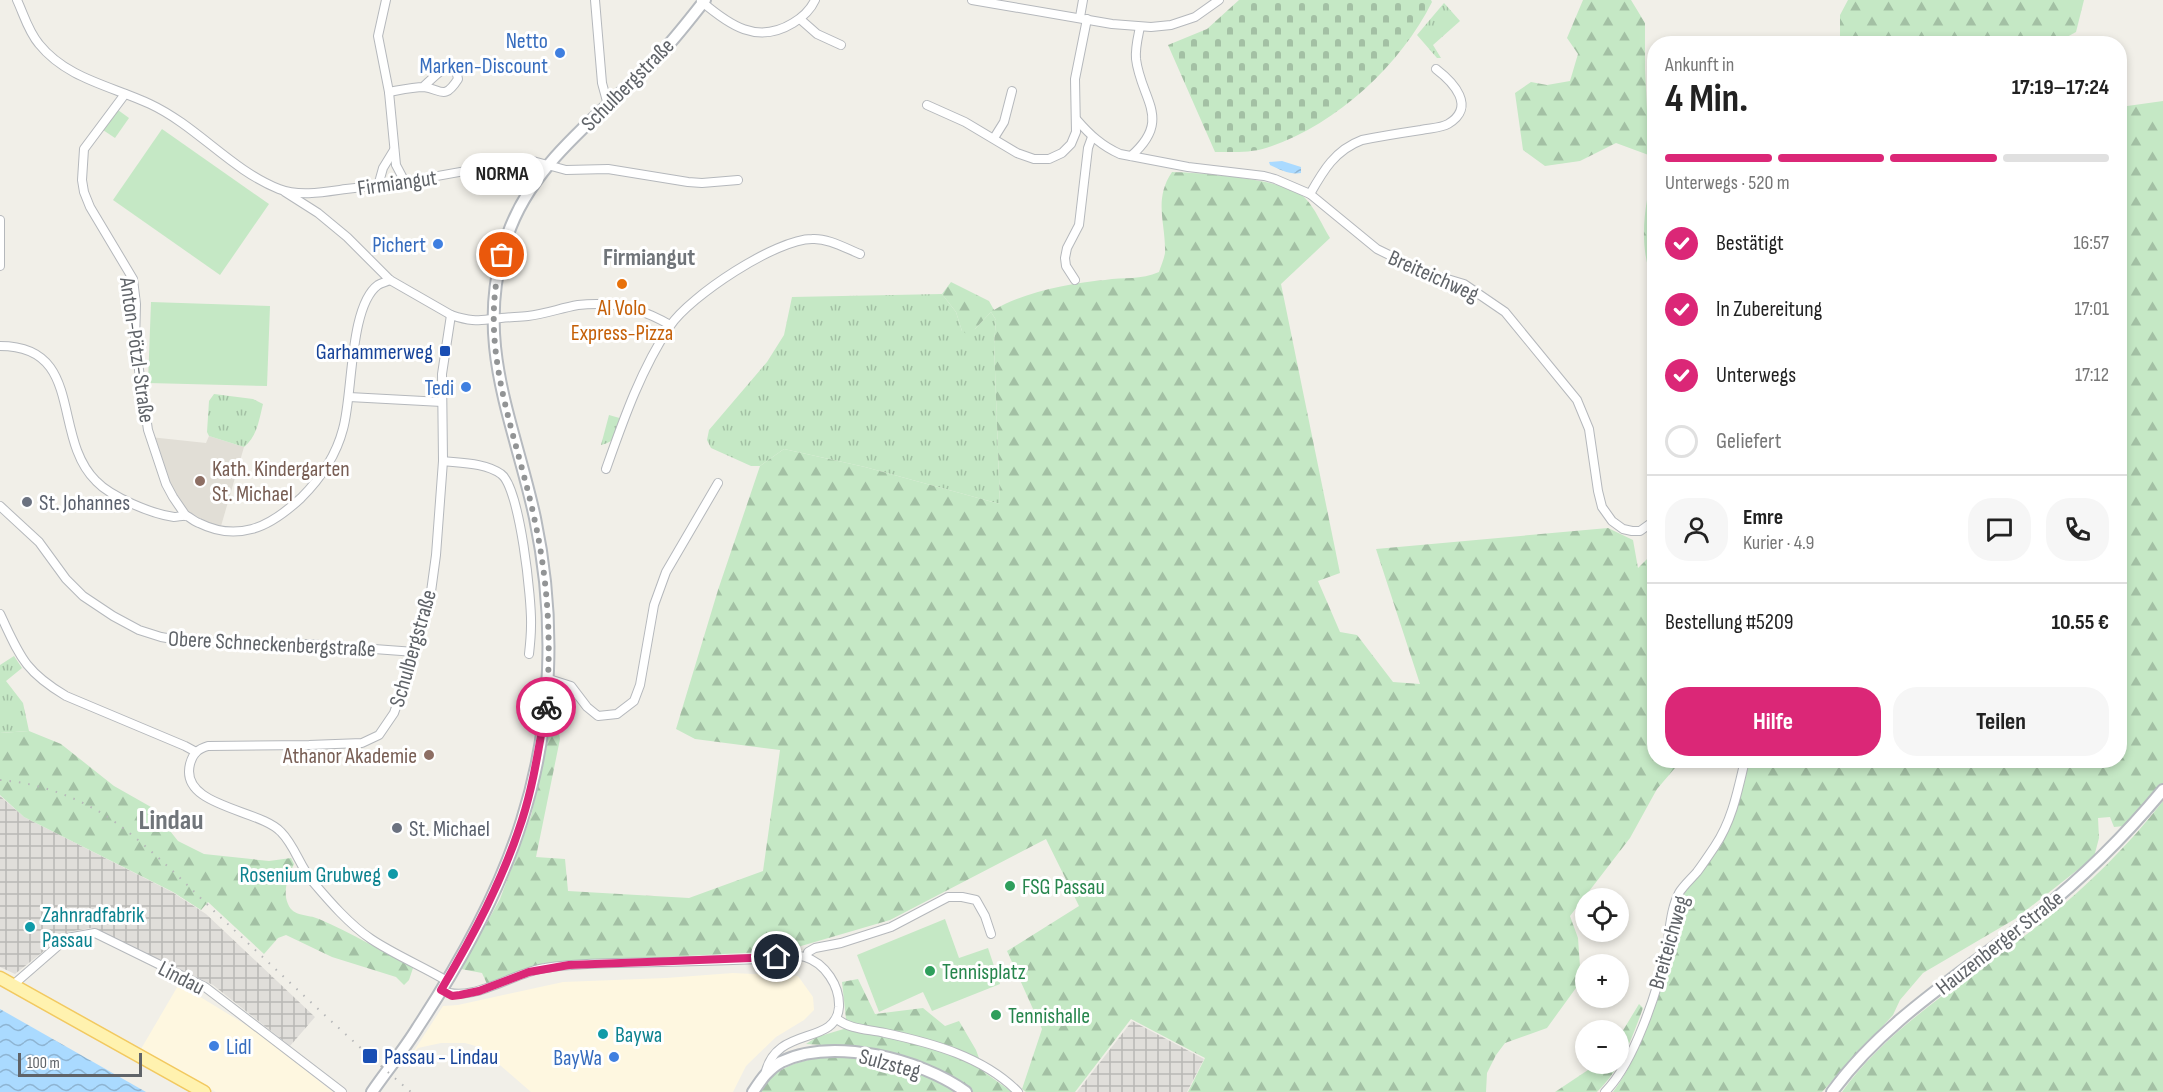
<!DOCTYPE html>
<html lang="de">
<meta charset="utf-8">
<style>
body{margin:0;font-family:"Sofia Sans Condensed",sans-serif;background:#f6f6f6;color:#222;height:100vh;display:flex;flex-direction:column;font-size:22px;white-space:nowrap}
*{box-sizing:border-box;margin:0}
p{font-size:20px;color:#767676}
.icon{flex:none;width:33px;height:33px;fill:none;stroke:currentColor;stroke-width:2;stroke-linecap:round;stroke-linejoin:round}
.map{position:relative;flex:1;overflow:hidden}
.sheet{position:absolute;left:1647px;top:36px;width:480px;height:732px;display:flex;flex-direction:column;background:#fff;border-radius:24px;box-shadow:0 3px 9px #0003}
.sheet>*{flex:none}
.fabs{position:absolute;left:1575px;top:888px;display:grid;gap:12px}
.fabs a{display:grid;place-items:center;width:54px;height:54px;border-radius:50%;background:#fff;box-shadow:0 3px 9px #0003;font-size:30px}
.scale{position:absolute;left:18px;bottom:15px;width:124px;box-sizing:border-box;padding-left:6px;border:3px solid #5f6368;border-top:0;font-size:16px;line-height:21px;white-space:nowrap;color:#5f6368;-webkit-text-stroke:4px #fff;paint-order:stroke}
.pin{position:absolute;display:grid;place-items:center;width:51px;height:51px;color:#fff;margin:-26px;border:3px solid #fff;border-radius:50%;box-shadow:0 2px 6px #0007}
.courier{position:absolute;display:grid;place-items:center;width:60px;height:60px;margin:-30px;border:4px solid #db2777;border-radius:50%;background:#fff;color:#222;box-shadow:0 2px 8px #0007}
.bubble{position:absolute;height:42px;border-radius:21px;background:#fff;box-shadow:0 3px 9px #0003;font-size:20px;font-weight:700;line-height:42px;text-align:center}
.head em{font-style:normal;font-weight:700}
.head div{display:flex;flex-direction:column-reverse}
.head{display:flex;align-items:center;justify-content:space-between;height:102px;padding:0 18px}
h1{font-size:39px;font-weight:700;line-height:45px}
.bar{display:grid;grid-template-columns:repeat(4,1fr);gap:9px 6px;align-content:center;height:72px;padding:0 18px}
.bar i{height:8px;border-radius:4px;background:#e0e0e0}
.bar .on{background:#db2777}
.bar p{grid-column:span 4}
.line{display:flex;align-items:center;gap:15px;padding:0 18px;border-top:2px solid #e0e0e0}
.line div{flex:1}
.round{display:grid;place-items:center;flex:none;width:63px;height:63px;border-radius:24px;background:#f6f6f6}
ol{padding:0 18px;list-style:none}
li{display:flex;align-items:center;gap:18px;height:66px}
li p{margin-inline-start:auto}
li .icon{padding:6px;border-radius:50%;background:#db2777;color:#fff;stroke-width:4}
li:last-child{color:#767676}
li i{width:33px;height:33px;border:3px solid #e0e0e0;border-radius:50%}
.action{display:flex;gap:12px;margin-top:auto;padding:12px 18px}
.action a{flex:1;height:69px;border-radius:24px;background:#db2777;color:#fff;font-size:24px;font-weight:700;line-height:69px;text-align:center}
.action a+a{background:#f6f6f6;color:#222}
.map>svg:first-child{display:block}
</style>
<div class="map">
<svg width="2163" height="1092" viewBox="0 0 2163 1092">
<defs>
<pattern id="industrial-grid" width="8" height="8" patternUnits="userSpaceOnUse" patternTransform="scale(1.5)"><rect width="8" height="8" fill="#e0deda"/><path d="M0 4h8M4 0v8" fill="none" stroke="#b9b8b5"/></pattern>
<pattern id="grass-tufts" width="24" height="20" patternUnits="userSpaceOnUse" patternTransform="scale(1.5)"><rect width="24" height="20" fill="#c5e8c5"/><path d="M3 7l-1-3M5 7V3M7 7l1-3M15 17l-1-3M17 17v-4M19 17l1-3" fill="none" stroke="#a3c0a4"/></pattern>
<pattern id="forest-firs" width="22" height="20" patternUnits="userSpaceOnUse" patternTransform="scale(1.5)"><rect width="22" height="20" fill="#c5e8c5"/><path d="M5 1l3.5 6h-7zM16 11l3.5 6h-7z" fill="#a3c0a4"/></pattern>
<pattern id="cemetery-stones" width="16" height="16" patternUnits="userSpaceOnUse" patternTransform="scale(1.5)"><rect width="16" height="16" fill="#c5e8c5"/><path d="M2 7V4a2 2 0 0 1 4 0v3zM10 15v-3a2 2 0 0 1 4 0v3z" fill="#a3c0a4"/></pattern>
<pattern id="water-waves" width="16" height="10" patternUnits="userSpaceOnUse" patternTransform="scale(1.5)"><rect width="16" height="10" fill="#aadaff"/><path d="M0 5q4-4 8 0t8 0" fill="none" stroke="#8eb4d2"/></pattern>
</defs>
<rect width="100%" height="100%" fill="#f1efe8"/>
<g fill="#fef7e0">
<polygon points="733,973 798,976 813,997 814,1010 804,1020 776,1037 746,1066 733,1092 531,1092 479,1047 465,1043 441,1043 418,1048 408,1060 443,1006 458,1005 563,982 666,978"/>
<polygon points="179,984 256,1031 333,1092 216,1092 141,1049"/>
</g>
<g fill="url(#industrial-grid)">
<polygon points="0,796 24,817 172,892 206,914 315,1017 290,1046 213,985 91,928 68,932 15,974 0,967"/>
<polygon points="1132,1021 1204,1059 1187,1092 1077,1092"/>
</g>
<polygon fill="#e1ded6" points="209,436 244,447 219,533 178,506 150,437 206,443"/>
<g fill="url(#grass-tufts)">
<polygon points="1444,3 1460,21 1433,45 1441,58 1437,58 1417,35"/>
<polygon points="942,294 956,312 962,331 975,329 991,312 996,320 994,344 1000,504 865,467 784,449 760,466 751,466 711,448 707,440 709,430 767,362 784,335 792,297"/>
<path d="M214,394l39,5 10,5c-4,16 -6,33 -19,43l-35,-11 -2,-4 2,-31z"/>
<path d="M609,415l14,4c-5,13 -7,23 -22,26z"/>
<polygon points="14,656 22,668 6,681 23,703 29,731 0,733 0,665"/>
</g>
<g fill="url(#forest-firs)">
<polygon points="1583,0 1631,0 1645,23 1645,69 1647,111 1654,125 1654,157 1616,143 1580,161 1545,166 1523,150 1515,93 1531,82 1547,85 1570,81 1578,54 1567,38"/>
<polygon points="1848,0 2084,0 2076,32 2056,43 1840,43 1840,15"/>
<path d="M2163,101v684l-39,41 -10,1 -4,-10 -12,1 1,20 -5,19 -79,62 -92,54 -23,27 -7,15 -71,77h-209c22,-28 42,-82 49,-117 5,-21 6,-44 13,-64 8,-21 26,-37 39,-56 19,-28 25,-62 33,-94l373,-1v-653z"/>
<path d="M1654,161v124c-18,-44 -8,-79 0,-124z"/>
<path d="M1172,172c28,1 113,6 133,26 10,10 17,27 25,40l-49,46 59,289 -22,8 22,51 17,3 36,47 27,2 -44,-135 232,-21 25,12 5,28 10,-10 6,9v193l27,1 -24,28 -27,49 -60,78 8,22 3,43 -34,47 -42,15 -9,12 -9,18 -1,19h-298l17,-34 -74,-39 -56,73h-49l-4,-3 20,-60 -35,-78 72,-45 -33,-67 -156,81 -106,31 -240,12 -57,21 -5,-11 -21,-4 39,-70 31,-83 24,-108 5,31 -24,118 29,2 3,32 121,7 74,-27 17,-121 -85,-11 -19,-10 42,-139 42,-124 24,-17 81,18 135,37 -6,-160 2,-24 -5,-8 -16,17 -8,5 -5,-3 -6,-19 -14,-18 9,-12 38,19 5,9c30,-18 76,-27 111,-30 19,-3 36,0 54,-8 2,-6 5,-13 6,-19 1,-30 -12,-53 7,-81z"/>
<path d="M29,731l32,13 53,42 37,21 27,34 26,13 65,7 22,-3 3,6c-5,11 -12,27 -6,40 5,13 20,10 31,15 33,14 63,32 94,49l-4,12 -5,5 -8,-8 -64,-20 -46,-22 -8,3 -14,16 -56,-52 -7,8 -28,-18 -149,-75 -24,-22v-62z"/>
<path d="M2163,801v291h-321c48,-68 137,-120 202,-171 43,-35 85,-76 119,-120z"/>
<polygon points="858,979 875,1014 923,1008 945,1026 959,1021 976,1050 984,1072 1012,1092 973,1092 938,1070 902,1056 861,1047 806,1044 817,1037 847,1028 842,982"/>
<path d="M1639,1004l4,4c-11,30 -22,61 -46,84h-42l42,-28h21l1,-27z"/>
<path d="M847,1056c37,3 77,17 109,36h-197c18,-31 56,-35 88,-36z"/>
</g>
<path fill="url(#cemetery-stones)" d="M1239,0h192l1,2c-32,64 -97,124 -166,146 -16,5 -34,4 -51,4l-47,-107 39,-16z"/>
<g fill="#c5e8c5">
<polygon points="118,110 129,118 115,138 103,130"/>
<polygon points="162,129 269,204 220,275 113,200"/>
<polygon points="151,302 270,306 267,386 148,383"/>
<polygon points="945,919 959,958 988,948 1000,984 932,1011 923,992 879,1012 857,955"/>
</g>
<g fill="url(#water-waves)">
<path d="M1282,161l19,6v6c-10,2 -21,-3 -31,-8l-1,-3z"/>
<polygon points="0,1009 146,1092 0,1092"/>
</g>
<g fill="none" stroke-linecap="round" stroke-linejoin="round">
<defs>
<g id="street">
<path d="M17,0c7,15 11,31 22,44 28,35 73,42 111,60 47,22 81,66 129,85 20,8 46,3 67,0 59,-6 117,-17 175,-29l12,1 33,9 42,-1 80,13 14,1 36,-3"/>
<polyline points="386,0 378,36 389,92 396,165 405,182"/>
<polyline points="595,0 602,83 608,105"/>
<polyline points="972,0 1112,24 1151,27 1171,25 1195,17 1219,0"/>
<path d="M701,1c28,24 56,44 92,22 10,-6 17,-12 22,-23"/>
<polyline points="1080,17 1083,0"/>
<polyline points="800,19 817,34 841,45"/>
<path d="M389,92c11,-2 24,-5 35,-5 17,2 20,14 34,-8l-3,-14c-12,1 -23,14 -32,22"/>
<polyline points="125,94 84,149 82,180 84,192 90,207 133,279 136,304 135,343 148,430 166,484 173,497 186,516"/>
<polyline points="927,105 965,122 1017,153 1034,159 1049,159 1062,153 1071,144 1076,132 1075,79 1087,19"/>
<path d="M1077,120c13,15 25,26 43,34l68,13 76,9 11,3 35,15 67,55 47,23 40,12 41,28 72,88 12,29 9,62 4,16 10,14 11,8 9,2h8l14,-10"/>
<polyline points="994,138 1004,122 1012,91"/>
<path d="M1131,156c42,-37 10,-56 5,-97 -1,-11 2,-22 4,-32"/>
<polyline points="378,186 383,168 394,150"/>
<polyline points="285,192 318,213 347,237 390,280 451,315"/>
<path d="M1310,194c13,-23 25,-44 52,-54 20,-4 39,-7 59,-10 9,-2 20,-2 27,-6 29,-17 5,-42 -12,-55"/>
<polyline points="0,220 0,266"/>
<polyline points="1075,280 1066,266 1065,258 1067,248 1079,225 1088,148 1092,137"/>
<path d="M0,346c85,0 51,91 96,135 15,16 56,33 78,36 4,0 9,-2 13,-1 4,2 8,6 12,7 16,8 35,11 53,6 19,-5 35,-18 49,-31 20,-20 35,-42 42,-69 10,-34 6,-123 35,-144 3,-2 8,-3 12,-5"/>
<polyline points="349,397 442,402"/>
<path d="M443,461c19,2 43,2 58,13 19,13 31,127 30,152 0,9 -1,19 -2,28"/>
<path d="M606,469c17,-48 35,-100 64,-143 20,-30 106,-87 142,-87 16,-1 33,9 48,15"/>
<polyline points="0,506 39,542 66,579 83,596 113,616 139,630 161,637 190,642 306,644 415,652"/>
<path d="M0,614c20,42 24,57 66,82l119,50 11,6"/>
<polyline points="549,679 571,686 587,707 598,716 617,714 634,701 640,685 654,605 666,572 718,483"/>
<polyline points="807,957 808,952 815,948 841,943 891,927 948,897 962,897 976,900 985,916 991,934"/>
<path d="M447,981c-25,-15 -52,-26 -76,-42 -22,-15 -41,-37 -58,-57 -13,-15 -18,-36 -32,-50 -21,-23 -102,-25 -91,-68 3,-11 8,-15 18,-18l101,-1 53,-2 17,-8 15,-22 21,-61 15,-53 6,-44 7,-94 -1,-87 9,-59c24,8 27,5 50,3 9,-1 18,-1 27,-2 17,-2 33,-8 50,-11 33,-4 64,3 92,20"/>
<polyline points="13,985 67,938 95,933 205,987 342,1092"/>
<path d="M441,990c29,15 73,-18 104,-22 23,-4 46,-4 69,-5 48,-1 97,-2 146,-4 15,-1 31,-6 45,-2 20,6 35,29 34,50 -3,40 -64,17 -74,68"/>
<path d="M837,1019c14,11 31,10 48,14 47,10 99,24 133,59"/>
<path d="M1605,1092c29,-29 53,-102 61,-141 4,-19 4,-41 13,-58 4,-7 12,-14 18,-21 6,-8 12,-17 18,-26 17,-25 23,-56 30,-86"/>
</g>
<g id="secondary">
<path d="M372,1092c15,-22 32,-42 46,-65 42,-64 81,-133 104,-207 31,-97 34,-202 13,-302 -21,-98 -63,-177 -28,-281 26,-79 101,-126 155,-185 15,-16 29,-34 43,-52"/>
<path d="M753,1092c8,-12 15,-23 28,-30 52,-25 140,-3 185,30"/>
<path d="M1832,1092c53,-73 134,-121 204,-177 46,-37 89,-79 127,-125"/>
</g>
<polyline id="primary" points="0,978 204,1092"/>
</defs>
<use href="#street" stroke="#b5b8bc" stroke-width="10"/>
<use href="#secondary" stroke="#b6babf" stroke-width="14"/>
<use href="#primary" stroke="#f2c960" stroke-width="15"/>
<use href="#street" stroke="#fff" stroke-width="8"/>
<use href="#secondary" stroke="#fff" stroke-width="10"/>
<use href="#primary" stroke="#fff2af" stroke-width="12"/>
<path stroke="#b6b7b8" stroke-width="2" stroke-dasharray="1.5 8" stroke-linecap="butt" d="M0,780c37,3 72,15 103,34 38,24 80,67 113,99 64,60 128,122 195,179"/>
</g>
<g fill="none" stroke-linecap="round" stroke-linejoin="round">
<path stroke="#929495" stroke-width="6" stroke-dasharray="0 10.8" d="M502,255c-25,92 13,174 32,262 14,62 18,127 12,190"/>
<path stroke="#db2777" stroke-width="8" d="M546,707c-7,38 -12,76 -24,113 -19,60 -49,116 -81,170l11,6 8,-1 19,-4 50,-19 40,-7 208,-8"/>
</g>
<g fill="#3f7fe0" stroke="#fff" stroke-width="2">
<circle cx="560" cy="53" r="6"/>
<circle cx="438" cy="244" r="6"/>
<circle cx="466" cy="387" r="6"/>
<circle cx="214" cy="1046" r="6"/>
<circle cx="614" cy="1057" r="6"/>
</g>
<circle fill="#e8710a" stroke="#fff" stroke-width="2" cx="622" cy="284" r="6"/>
<g fill="#1a4fb4" stroke="#fff" stroke-width="2">
<rect x="439" y="345" width="12" height="12" rx="3"/>
<rect x="362" y="1048" width="16" height="16" rx="3"/>
</g>
<g fill="#8d6e63" stroke="#fff" stroke-width="2">
<circle cx="200" cy="481" r="6"/>
<circle cx="429" cy="755" r="6"/>
</g>
<g fill="#6b7280" stroke="#fff" stroke-width="2">
<circle cx="27" cy="502" r="6"/>
<circle cx="397" cy="828" r="6"/>
</g>
<g fill="#0f9aa8" stroke="#fff" stroke-width="2">
<circle cx="393" cy="874" r="6"/>
<circle cx="30" cy="927" r="6"/>
<circle cx="603" cy="1034" r="6"/>
</g>
<g fill="#2e9e5b" stroke="#fff" stroke-width="2">
<circle cx="1010" cy="886" r="6"/>
<circle cx="930" cy="971" r="6"/>
<circle cx="996" cy="1015" r="6"/>
</g>
<g text-anchor="middle" stroke-width="6" stroke-linejoin="round" paint-order="stroke">
<g font-size="22" fill="#366cbe" stroke="#fff" text-anchor="end">
<text x="548" y="48">Netto<tspan x="548" dy="25">Marken-Discount</tspan></text>
<text x="426" y="252">Pichert</text>
<text x="454" y="395">Tedi</text>
<text x="226" y="1054" text-anchor="start">Lidl</text>
<text x="602" y="1065">BayWa</text>
</g>
<g font-size="22" fill="#5f6368" stroke="#fff">
<text transform="translate(627 84) rotate(-45)" y="8">Schulbergstraße</text>
<text transform="translate(397 182) rotate(-8)" y="8">Firmiangut</text>
<text transform="translate(1434 275) rotate(24)" y="8">Breiteichweg</text>
<text transform="translate(138 350) rotate(82)" y="8">Anton-Pötzl-Straße</text>
<text transform="translate(272 643) rotate(3)" y="8">Obere Schneckenbergstraße</text>
<text transform="translate(412 648) rotate(-74)" y="8">Schulbergstraße</text>
<text transform="translate(1668 942) rotate(-74)" y="8">Breiteichweg</text>
<text transform="translate(1999 942) rotate(-38)" y="8">Hauzenberger Straße</text>
<text transform="translate(182 977) rotate(27)" y="8">Lindau</text>
<text transform="translate(890 1063) rotate(15)" y="8">Sulzsteg</text>
</g>
<g font-size="22" fill="#c56008" stroke="#fff">
<text x="622" y="315">Al Volo<tspan x="622" dy="25">Express-Pizza</tspan></text>
</g>
<g font-size="22" fill="#164399" stroke="#fff" text-anchor="end">
<text x="433" y="359">Garhammerweg</text>
<text x="384" y="1064" text-anchor="start">Passau - Lindau</text>
</g>
<g font-size="22" fill="#785e54" stroke="#fff" text-anchor="start">
<text x="212" y="476">Kath. Kindergarten<tspan x="212" dy="25">St. Michael</tspan></text>
<text x="417" y="763" text-anchor="end">Athanor Akademie</text>
</g>
<g font-size="22" fill="#5b616d" stroke="#fff" text-anchor="start">
<text x="39" y="510">St. Johannes</text>
<text x="409" y="836">St. Michael</text>
</g>
<g font-size="22" fill="#0d838f" stroke="#fff" text-anchor="start">
<text x="381" y="882" text-anchor="end">Rosenium Grubweg</text>
<text x="42" y="922">Zahnradfabrik<tspan x="42" dy="25">Passau</tspan></text>
<text x="615" y="1042">Baywa</text>
</g>
<g font-size="22" fill="#27864d" stroke="#fff" text-anchor="start">
<text x="1022" y="894">FSG Passau</text>
<text x="942" y="979">Tennisplatz</text>
<text x="1008" y="1023">Tennishalle</text>
</g>
<g font-size="24" font-weight="bold" fill="#70757a" stroke="#fff">
<text x="649" y="265">Firmiangut</text>
</g>
<g font-size="28" font-weight="bold" fill="#70757a" stroke="#fff">
<text x="171" y="829">Lindau</text>
</g>
</g>
</svg>
<div class="fabs">
<a><svg class="icon" aria-label="locate" viewBox="0 0 24 24"><circle cx="12" cy="12" r="6"/><path d="M12 2v4M12 18v4M2 12h4M18 12h4"/></svg></a>
<a>+</a>
<a>−</a>
</div>
<div class="scale">100 m</div>
<div class="pin" style="left:502px;top:255px;background:#ea580c"><svg class="icon" aria-label="bag" viewBox="0 0 24 24"><path d="M5 8h14l-1 12H6zM9 8a3 3 0 0 1 6 0"/></svg></div>
<div class="pin" style="left:777px;top:957px;background:#1f2937"><svg class="icon" aria-label="home" viewBox="0 0 24 24"><path d="M3 11l9-7 9 7M6 9v11h12V9"/></svg></div>
<div class="courier" style="left:546px;top:707px"><svg class="icon" aria-label="bike" viewBox="0 0 24 24"><circle cx="6" cy="16" r="4"/><circle cx="18" cy="16" r="4"/><path d="M6 16l4-8h5l3 8M10 8l3 8H6M13 5h3"/></svg></div>
<div class="bubble" style="left:460px;top:153px;width:84px">NORMA</div>
<section class="sheet">
<div class="head"><div><h1>4 Min.</h1><p>Ankunft in</p></div><em>17:19–17:24</em></div>
<div class="bar"><i class="on"></i><i class="on"></i><i class="on"></i><i></i><p>Unterwegs · 520 m</p></div>
<ol>
<li><svg class="icon" aria-label="check" viewBox="0 0 24 24"><path d="M5 12l5 5 9-10"/></svg>Bestätigt<p>16:57</p></li>
<li><svg class="icon" aria-label="check" viewBox="0 0 24 24"><path d="M5 12l5 5 9-10"/></svg>In Zubereitung<p>17:01</p></li>
<li><svg class="icon" aria-label="check" viewBox="0 0 24 24"><path d="M5 12l5 5 9-10"/></svg>Unterwegs<p>17:12</p></li>
<li><i></i>Geliefert</li>
</ol>
<div class="line" style="height:108px"><a class="round"><svg class="icon" aria-label="person" viewBox="0 0 24 24"><circle cx="12" cy="8" r="4"/><path d="M4 21q1-7 8-7t8 7"/></svg></a><div><b>Emre</b><p>Kurier · 4.9</p></div><a class="round"><svg class="icon" aria-label="chat" viewBox="0 0 24 24"><path d="M4 5h16v11H9l-5 4z"/></svg></a><a class="round"><svg class="icon" aria-label="phone" viewBox="0 0 24 24"><path d="M5 4h4l2 5-3 2q2 4 5 5l2-3 5 2v4C11 20 4 13 5 4z"/></svg></a></div>
<div class="line" style="height:78px"><div>Bestellung #5209</div><b>10.55 €</b></div>
<div class="action"><a>Hilfe</a><a>Teilen</a></div>
</section>
</div>
